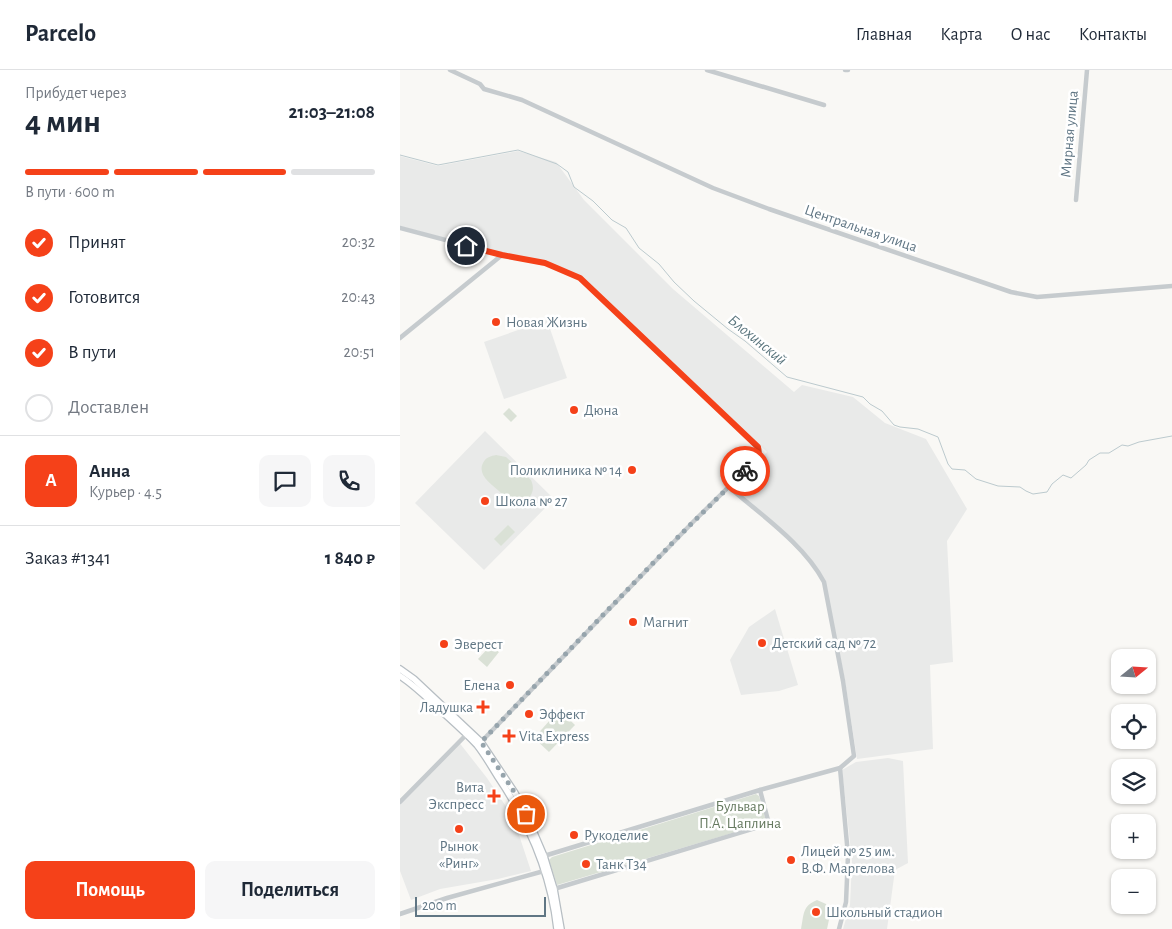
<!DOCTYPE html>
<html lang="ru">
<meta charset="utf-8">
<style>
body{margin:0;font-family:"Alegreya Sans",sans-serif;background:#f6f6f7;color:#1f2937;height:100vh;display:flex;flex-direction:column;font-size:19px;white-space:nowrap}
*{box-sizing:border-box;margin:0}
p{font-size:16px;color:#747a83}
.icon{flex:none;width:28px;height:28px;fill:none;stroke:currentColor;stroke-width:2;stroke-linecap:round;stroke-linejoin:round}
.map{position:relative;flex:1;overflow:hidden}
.drawer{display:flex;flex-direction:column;background:#fff;width:400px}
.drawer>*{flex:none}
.needle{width:32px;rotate:72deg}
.fabs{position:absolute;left:711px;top:579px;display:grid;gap:10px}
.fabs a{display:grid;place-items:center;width:45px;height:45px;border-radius:10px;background:#fff;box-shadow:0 1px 4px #0004;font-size:25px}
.scale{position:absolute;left:15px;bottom:12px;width:131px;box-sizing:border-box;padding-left:5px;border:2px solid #607684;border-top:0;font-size:14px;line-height:18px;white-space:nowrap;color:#607684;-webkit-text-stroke:4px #fff;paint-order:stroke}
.pin{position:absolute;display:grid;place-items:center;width:42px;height:42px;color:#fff;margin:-21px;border:2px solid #fff;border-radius:50%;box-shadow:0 1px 5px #0007}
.courier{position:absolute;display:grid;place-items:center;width:50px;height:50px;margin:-25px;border:4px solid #f54119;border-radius:50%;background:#fff;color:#222;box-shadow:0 1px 6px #0007}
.summary em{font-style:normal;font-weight:600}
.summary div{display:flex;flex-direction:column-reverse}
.summary{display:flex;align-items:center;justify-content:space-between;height:85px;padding:0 25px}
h1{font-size:32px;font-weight:600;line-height:38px}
.bar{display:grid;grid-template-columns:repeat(4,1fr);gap:8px 5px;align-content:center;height:60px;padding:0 25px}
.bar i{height:6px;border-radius:4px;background:#e0e1e3}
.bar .current{background:#f54119}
.bar p{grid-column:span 4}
.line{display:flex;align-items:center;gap:12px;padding:0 25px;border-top:1px solid #e0e1e3}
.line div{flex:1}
.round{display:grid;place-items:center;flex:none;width:52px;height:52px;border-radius:10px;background:#f6f6f7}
ol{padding:0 25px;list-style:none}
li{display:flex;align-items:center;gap:15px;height:55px}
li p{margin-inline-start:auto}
li .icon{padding:5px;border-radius:50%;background:#f54119;color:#fff;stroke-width:4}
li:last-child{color:#747a83}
li i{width:28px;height:28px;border:2px solid #e0e1e3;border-radius:50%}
.action{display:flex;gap:10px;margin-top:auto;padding:10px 25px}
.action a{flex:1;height:58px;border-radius:10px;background:#f54119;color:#fff;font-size:20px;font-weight:600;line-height:58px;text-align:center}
.action a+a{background:#f6f6f7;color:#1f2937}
header{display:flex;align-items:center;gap:30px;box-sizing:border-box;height:70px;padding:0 25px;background:#fff;border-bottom:1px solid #e0e1e3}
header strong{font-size:24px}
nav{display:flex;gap:28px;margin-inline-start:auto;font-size:18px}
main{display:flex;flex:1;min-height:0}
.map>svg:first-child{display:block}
</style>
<header>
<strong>Parcelo</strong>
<nav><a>Главная</a><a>Карта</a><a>О нас</a><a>Контакты</a></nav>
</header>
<main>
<section class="drawer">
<div class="summary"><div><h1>4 мин</h1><p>Прибудет через</p></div><em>21:03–21:08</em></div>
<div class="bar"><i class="current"></i><i class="current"></i><i class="current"></i><i></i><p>В пути · 600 m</p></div>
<ol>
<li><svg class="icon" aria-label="check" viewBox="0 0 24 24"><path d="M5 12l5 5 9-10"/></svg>Принят<p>20:32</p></li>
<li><svg class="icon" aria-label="check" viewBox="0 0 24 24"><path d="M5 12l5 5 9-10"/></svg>Готовится<p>20:43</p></li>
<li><svg class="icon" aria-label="check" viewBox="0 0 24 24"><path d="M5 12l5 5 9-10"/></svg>В пути<p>20:51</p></li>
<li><i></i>Доставлен</li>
</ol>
<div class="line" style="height:90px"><b class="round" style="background:#f54119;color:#fff">А</b><div><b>Анна</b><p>Курьер · 4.5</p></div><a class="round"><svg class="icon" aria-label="chat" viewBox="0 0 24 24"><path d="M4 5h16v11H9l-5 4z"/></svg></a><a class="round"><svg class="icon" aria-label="phone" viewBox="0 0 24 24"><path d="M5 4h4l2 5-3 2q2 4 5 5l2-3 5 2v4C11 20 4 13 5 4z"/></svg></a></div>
<div class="line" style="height:65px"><div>Заказ #1341</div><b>1 840 ₽</b></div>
<div class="action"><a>Помощь</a><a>Поделиться</a></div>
</section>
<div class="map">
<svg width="772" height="859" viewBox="0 0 772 859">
<rect width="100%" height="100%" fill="#f9f8f5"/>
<g fill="#e9eae9">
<polygon points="118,81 156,92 184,130 273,219 394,322 402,315 453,327 485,353 526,369 567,439 547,471 553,592 530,595 533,679 457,689 445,611 430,535 418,499 333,418 367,382 181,206 169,200 145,191 101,183 0,156 0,86 38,96"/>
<polygon points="147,250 167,308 104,329 84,272"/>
<polygon points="85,361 154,429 84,500 15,433"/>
<polygon points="375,539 398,615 379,621 341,625 330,590 349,557"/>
<polygon points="58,671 87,708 113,747 131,801 98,809 40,819 11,830 0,801 0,734"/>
<polygon points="488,688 503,691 508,793 495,800 487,859 443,859 450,835 452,791 442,700 456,692"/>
</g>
<g fill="#dae1d6">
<polygon points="109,338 117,346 111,352 103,344"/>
<path d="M96,385l10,2 25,23c2,5 3,9 0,15 -3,5 -10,10 -16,9 -6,-1 -12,-9 -16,-13 -8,-7 -22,-16 -16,-28 3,-6 8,-7 13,-8z"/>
<polygon points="108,455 115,462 101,476 94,469"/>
<polygon points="91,575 99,582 87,597 78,589"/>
<polygon points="159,640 175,655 149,682 134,668"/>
<polygon points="356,724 359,726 366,751 363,754 157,815 149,790 152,787"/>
<path d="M417,830l9,4 4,11 -3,14h-26c3,-14 1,-23 16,-29z"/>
</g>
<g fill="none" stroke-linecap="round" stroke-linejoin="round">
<polyline stroke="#bccace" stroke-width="1" points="0,85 38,95 118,80 157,94 168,102 174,117 193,131 212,150 226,158 239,178 259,194 274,212 294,231 328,259 345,271 387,307 463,327 470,334 482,341 494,355 500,357 518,359 538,367 548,394 552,399 565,400 576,409 598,416 620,417 626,421 633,424 647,422 652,414 663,405 671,408 686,395 689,390 700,383 709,383 722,375 728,376 739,372 772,366"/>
<defs>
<g id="secondary">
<polyline points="0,599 14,609 81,672 115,723 126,744 144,786 154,819 161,859"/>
<path d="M0,606c14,9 26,21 38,32 13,12 27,24 39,37 8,10 14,21 21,32 31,46 53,97 59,152"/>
</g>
</defs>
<use href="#secondary" stroke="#b7bec3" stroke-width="8"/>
<g stroke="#c6cbce" stroke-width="4.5">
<polyline points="50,0 80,14 84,19 122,30 313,118 369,139 611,222 637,227 772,216"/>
<polyline points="307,0 424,35"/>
<polyline points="445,0 448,0"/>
<polyline points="676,130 687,0"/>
<polyline points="0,158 102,185 145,193 180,208 358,377 360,384 358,388 293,452 81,672"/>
<polyline points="0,268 102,185"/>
<path d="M329,417c32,28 75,57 95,95l19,99 11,75 -14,12 -80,22"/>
<polyline points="0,732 67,664"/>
<polyline points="144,786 360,720 369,754 154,819"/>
<polyline points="0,844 47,828 144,801"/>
<polyline points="439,859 446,832 448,785 440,698"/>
</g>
<use href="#secondary" stroke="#fff" stroke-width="5.5"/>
</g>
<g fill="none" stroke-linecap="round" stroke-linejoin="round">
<polyline stroke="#96a4ac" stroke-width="5" stroke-dasharray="0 9" points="126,744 115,723 81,672 279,466 345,401"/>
<path stroke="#f54119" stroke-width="6" d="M66,176l36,9 43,8 35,15 178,169c3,12 -5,16 -13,24"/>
</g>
<g fill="#f54119" stroke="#fff" stroke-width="2">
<circle cx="96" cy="252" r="5"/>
<circle cx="174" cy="340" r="5"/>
<circle cx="232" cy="400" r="5"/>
<circle cx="85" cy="431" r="5"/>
<circle cx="233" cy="552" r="5"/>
<circle cx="362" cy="573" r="5"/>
<circle cx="44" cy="574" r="5"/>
<circle cx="110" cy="615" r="5"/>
<path d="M80.5 629.5h5v5h5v5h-5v5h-5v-5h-5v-5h5z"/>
<circle cx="129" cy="644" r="5"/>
<path d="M106.5 658.5h5v5h5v5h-5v5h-5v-5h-5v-5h5z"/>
<path d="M91.5 718.5h5v5h5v5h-5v5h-5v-5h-5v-5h5z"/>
<circle cx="59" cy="759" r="5"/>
<circle cx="174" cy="765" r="5"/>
<circle cx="391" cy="790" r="5"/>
<circle cx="186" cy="794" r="5"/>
<circle cx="416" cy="842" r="5"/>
</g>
<g text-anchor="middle" stroke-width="5" stroke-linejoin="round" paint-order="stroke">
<g font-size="15" fill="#607684" stroke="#fff">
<text transform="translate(669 64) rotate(-85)" y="5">Мирная улица</text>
<text transform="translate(461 158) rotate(19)" y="5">Центральная улица</text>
</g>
<g font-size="15" fill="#607684" stroke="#fff" text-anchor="start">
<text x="106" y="257">Новая Жизнь</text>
<text x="184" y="345">Дюна</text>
<text x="222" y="405" text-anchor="end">Поликлиника № 14</text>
<text x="95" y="436">Школа № 27</text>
<text x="243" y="557">Магнит</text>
<text x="372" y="578">Детский сад № 72</text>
<text x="54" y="579">Эверест</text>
<text x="100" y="620" text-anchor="end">Елена</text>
<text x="73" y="642" text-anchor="end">Ладушка</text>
<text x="139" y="649">Эффект</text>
<text x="119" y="671">Vita Express</text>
<text x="84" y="722" text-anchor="end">Вита<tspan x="84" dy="17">Экспресс</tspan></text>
<text x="184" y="770">Рукоделие</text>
<text x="59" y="781" text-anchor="middle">Рынок<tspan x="59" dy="17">«Ринг»</tspan></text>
<text x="401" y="786">Лицей № 25 им.<tspan x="401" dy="17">В.Ф. Маргелова</tspan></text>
<text x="196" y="799">Танк T34</text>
<text x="426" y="847">Школьный стадион</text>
</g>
<g font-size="15" fill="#667a60" stroke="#fff">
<text x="340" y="741">Бульвар<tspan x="340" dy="17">П.А. Цаплина</tspan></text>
</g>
<g font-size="16" font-style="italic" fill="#5b767e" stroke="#fff">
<text transform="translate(358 269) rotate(39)" y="6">Блохинский</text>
</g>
</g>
</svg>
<div class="fabs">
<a><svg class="needle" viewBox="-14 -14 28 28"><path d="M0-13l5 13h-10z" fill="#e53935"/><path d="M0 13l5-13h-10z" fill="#747a83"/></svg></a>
<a><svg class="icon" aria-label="locate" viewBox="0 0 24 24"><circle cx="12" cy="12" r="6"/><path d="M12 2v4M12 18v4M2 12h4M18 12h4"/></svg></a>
<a><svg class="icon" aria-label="layers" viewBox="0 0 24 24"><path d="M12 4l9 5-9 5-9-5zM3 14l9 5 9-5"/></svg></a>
<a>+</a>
<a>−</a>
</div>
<div class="scale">200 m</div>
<div class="pin" style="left:126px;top:744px;background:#ea580c"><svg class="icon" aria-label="bag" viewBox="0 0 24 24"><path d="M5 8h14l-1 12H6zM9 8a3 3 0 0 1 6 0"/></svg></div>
<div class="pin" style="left:66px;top:176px;background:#1f2937"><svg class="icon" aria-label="home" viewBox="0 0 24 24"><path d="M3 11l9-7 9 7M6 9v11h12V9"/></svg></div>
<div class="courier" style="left:345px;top:401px"><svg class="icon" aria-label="bike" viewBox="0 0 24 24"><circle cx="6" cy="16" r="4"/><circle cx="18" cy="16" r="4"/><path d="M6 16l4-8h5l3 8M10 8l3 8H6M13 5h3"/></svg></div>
</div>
</main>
